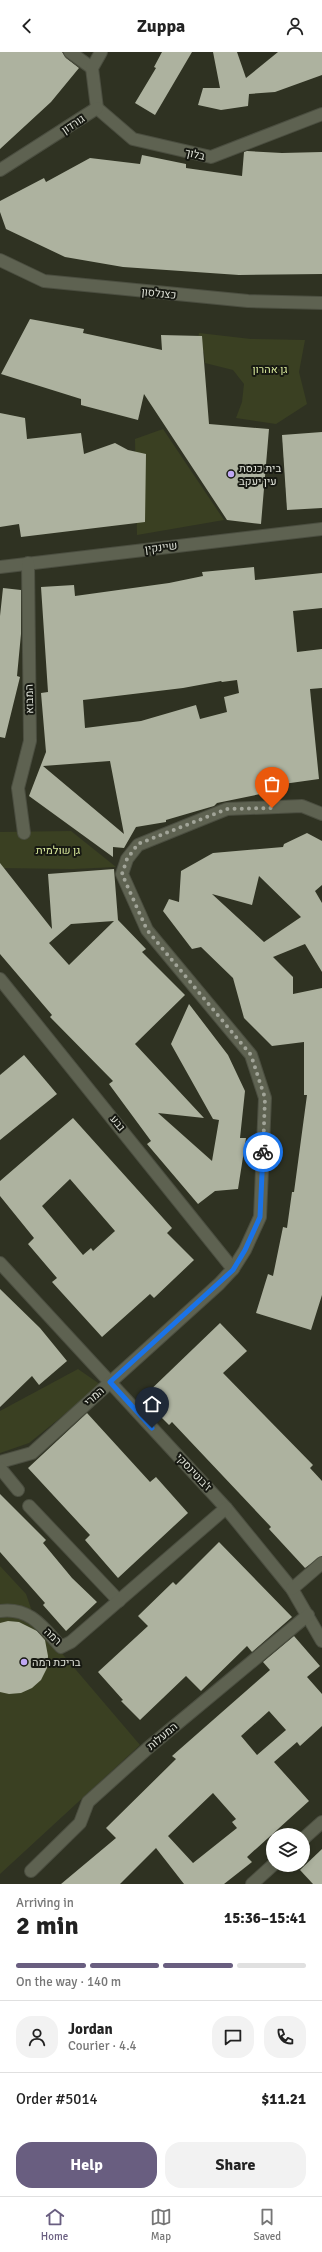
<!DOCTYPE html>
<meta charset="utf-8">
<style>
body{margin:0;font-family:Signika,Heebo,sans-serif;background:#f2f2f2;color:#222;height:100vh;display:flex;flex-direction:column;font-size:15px;white-space:nowrap}
*{box-sizing:border-box;margin:0}
p{font-size:13px;color:#767676}
.icon{flex:none;width:22px;height:22px;fill:none;stroke:currentColor;stroke-width:2;stroke-linecap:round;stroke-linejoin:round}
.map{position:relative;height:1832px;overflow:hidden}
.sheet{display:flex;flex-direction:column;background:#fff;flex:1}
.sheet>*{flex:none}
.controls{position:absolute;left:266px;top:1776px;display:grid;gap:8px}
.controls a{display:grid;place-items:center;width:44px;height:44px;border-radius:50%;background:#fff;box-shadow:0 2px 6px #0003;font-size:20px}
.pin{position:absolute;display:grid;place-items:center;width:34px;height:34px;color:#fff;margin:-41px -17px;border-radius:50% 50% 50% 0;rotate:-45deg;box-shadow:0 0 4px #0007}
.pin .icon{rotate:45deg}
.courier{position:absolute;display:grid;place-items:center;width:40px;height:40px;margin:-20px;border:3px solid #1a73e8;border-radius:50%;background:#fff;color:#222;box-shadow:0 1px 5px #0007}
.head em{font-style:normal;font-weight:700}
.head div{display:flex;flex-direction:column-reverse}
.head{display:flex;align-items:center;justify-content:space-between;height:68px;padding:0 16px}
h1{font-size:26px;font-weight:700;line-height:30px}
.bar{display:grid;grid-template-columns:repeat(4,1fr);gap:6px 4px;align-content:center;height:48px;padding:0 16px}
.bar i{height:5px;border-radius:3px;background:#e0e0e0}
.bar .current{background:#695e80}
.bar p{grid-column:span 4}
.line{display:flex;align-items:center;gap:10px;padding:0 16px;border-top:1px solid #e0e0e0}
.line div{flex:1}
.round{display:grid;place-items:center;flex:none;width:42px;height:42px;border-radius:16px;background:#f2f2f2}
.cta{display:flex;gap:8px;margin-top:auto;padding:8px 16px}
.cta a{flex:1;height:46px;border-radius:16px;background:#695e80;color:#fff;font-size:16px;font-weight:700;line-height:46px;text-align:center}
.cta a+a{background:#f2f2f2;color:#222}
header{display:flex;justify-content:space-between;align-items:center;height:52px;padding:0 16px;background:#fff;font-size:18px;font-weight:700}
.menu{display:flex;justify-content:space-around;align-items:center;height:56px;border-top:1px solid #e0e0e0;background:#fff;font-size:11px;color:#767676}
.menu a{display:grid;justify-items:center;gap:2px}
.menu .current{color:#695e80}
.map>svg:first-child{display:block}
</style>
<header><svg class="icon" aria-label="back" viewBox="0 0 24 24"><path d="M15 5l-7 7 7 7"/></svg>Zuppa<svg class="icon" aria-label="person" viewBox="0 0 24 24"><circle cx="12" cy="8" r="4"/><path d="M4 21q1-7 8-7t8 7"/></svg></header>
<div class="map">
<svg width="322" height="1832" viewBox="0 0 322 1832">
<rect width="100%" height="100%" fill="#2f3222"/>
<g fill="#3a4022">
<polygon points="199,281 251,287 305,288 299,320 307,352 276,372 236,366 242,350 244,332 233,318 205,311 204,300 196,295"/>
<polygon points="163,377 224,468 137,483 135,387"/>
<polygon points="71,779 116,815 73,817 0,816 0,780"/>
<polygon points="78,1317 101,1333 29,1391 0,1401 0,1359"/>
<polygon points="0,1514 26,1542 36,1571 140,1693 0,1822"/>
</g>
<g fill="#adb29f" fill-rule="evenodd">
<polygon points="0,0 62,0 66,6 79,16 51,50 0,97"/>
<polygon points="162,0 192,0 155,63 135,51 156,16 154,15"/>
<polygon points="213,0 237,0 246,26 278,0 322,0 322,23 275,40 249,42 248,54 221,58 198,53 203,36 220,36"/>
<polygon points="247,99 282,101 322,100 322,222 239,223 123,215 65,205 6,177 0,160 0,149 44,126 46,130 90,106 140,112 142,103 186,112 186,116 242,124 244,100"/>
<polygon points="30,267 84,277 83,281 162,298 161,283 202,284 209,372 269,377 261,472 227,468 144,342 138,368 81,353 81,347 1,322"/>
<polygon points="0,361 25,366 27,387 81,381 84,402 115,391 128,398 146,402 145,470 21,485 19,472 0,475"/>
<polygon points="322,380 322,456 287,458 282,383"/>
<path d="M254,515l1,13 67,-7v35l-29,3 4,41 25,-3v39l-12,1 9,90 -50,7 1,6 -53,11 -3,3 -48,14v2l-30,5 -12,21 -11,-1v10l-84,-61 17,-44 -5,-59 7,-1 -7,-105 33,-2 1,11 94,-13 34,-7 -1,-4zM237,628l2,13 -15,4 3,15 -27,7 -4,-14 -55,16 -56,7 -2,-28 100,-12 38,-7 1,1zM110,709l14,73 -81,-68z"/>
<polygon points="3,536 21,538 21,582 17,624 20,625 5,686 0,685 0,564"/>
<path d="M307,781l15,8v44l-7,6 7,12v69l-17,-28 -32,13 20,20v17l29,-6v307l-11,35 -55,-17 12,-39 5,2 10,-49 4,1 5,-36h2l13,-97h-3v-53l-32,4 -28,-28 -11,-40 -32,-31 -9,2 -29,-38 6,-12 10,3 2,-31 32,-18 70,-6 1,-3zM259,824l42,41 -37,25 -52,-48 40,11z"/>
<path d="M0,811l52,66 -4,-55 66,-5 4,51 28,29 -4,3 43,43 -50,49 69,74 -46,-5 54,48 7,-41 -6,-1 -42,-75 18,-40 39,51 17,36 -5,47h6l-8,51 -23,2 -17,13 -51,-60 4,-3 -42,-57 4,-3 -63,-64 2,-2 -52,-61zM114,869l-45,44 -20,-22 22,-19z"/>
<polygon points="24,1003 57,1042 0,1088 0,1023"/>
<path d="M73,1066l99,110 -5,5 27,27 -40,38 -4,-4 -48,43 -50,-55 5,-4 -29,-34 6,-6 -34,-42v-15zM70,1127l45,52 -22,20 -2,-3 -8,7 -41,-49z"/>
<polygon points="0,1237 40,1276 67,1309 39,1333 32,1324 0,1355"/>
<polygon points="220,1271 247,1299 223,1321 313,1413 310,1416 322,1429 322,1504 305,1516 269,1477 271,1475 172,1370 169,1373 142,1346"/>
<polygon points="87,1361 150,1430 156,1425 188,1461 118,1526 85,1488 90,1483 28,1416"/>
<polygon points="0,1442 46,1488 43,1491 72,1526 97,1550 66,1579 43,1553 45,1551 0,1500"/>
<polygon points="219,1490 292,1565 252,1600 247,1594 201,1639 186,1624 140,1668 121,1649 123,1648 98,1620 148,1574 138,1564 173,1530 176,1533"/>
<polygon points="8,1569 19,1570 37,1579 45,1588 48,1604 47,1616 41,1628 32,1636 21,1641 9,1642 0,1640 0,1571"/>
<path d="M294,1584l26,30 -13,11 15,17v32l-22,20 -3,-4 -23,20 35,39 -62,56 5,5 -28,22h-40l-28,-36 -36,36h-59l55,-46 -10,-10 70,-69 -4,-3 98,-86 -7,-8zM269,1659l17,19 -29,25 -16,-19zM213,1741l23,26 -4,3 5,6 -44,35 -25,-27z"/>
<polygon points="322,1797 322,1832 313,1832 300,1818"/>
</g>
<g fill="none" stroke-linecap="round" stroke-linejoin="round">
<defs>
<g id="minor">
<polyline points="70,0 92,16"/>
<polyline points="97,56 133,87 211,105 322,62"/>
<polyline points="97,56 92,16 101,0"/>
<polyline points="0,118 97,56"/>
<polyline points="0,208 44,229 248,249 322,251"/>
<polyline points="0,515 322,477"/>
<polyline points="24,781 18,736 30,689 28,511"/>
<polyline points="0,927 233,1217"/>
<polyline points="0,1211 226,1456 292,1537 322,1589"/>
<polyline points="0,1410 32,1401 219,1232 233,1217 245,1198 260,1165 265,1046 251,1003 147,878 122,822 127,807 138,793 227,757 302,754 322,762"/>
<polyline points="0,1416 18,1438"/>
<polyline points="29,1454 119,1549"/>
<polyline points="292,1537 322,1511"/>
<path d="M0,1559c30,-4 43,16 61,36l10,-5 155,-134"/>
<polyline points="303,1787 322,1770"/>
<polyline points="31,1819 80,1771 88,1750 148,1696 308,1563"/>
<polyline points="252,1832 273,1813"/>
</g>
</defs>
<use href="#minor" stroke="#4b4e40" stroke-width="14"/>
<use href="#minor" stroke="#5e6251" stroke-width="12"/>
</g>
<g fill="none" stroke-linecap="round" stroke-linejoin="round">
<polyline stroke="#a1a498" stroke-width="4" stroke-dasharray="0 7.2" points="263,1100 265,1046 251,1003 147,878 122,822 127,807 138,792 227,757 272,756"/>
<polyline stroke="#1a73e8" stroke-width="5" points="152,1376 110,1330 233,1218 245,1198 260,1165 263,1100"/>
</g>
<g fill="#c0a8f4" stroke="#171912" stroke-width="1.5">
<circle cx="231" cy="422" r="4"/>
<circle cx="24" cy="1610" r="4"/>
</g>
<g text-anchor="middle" stroke-width="4" stroke-linejoin="round" paint-order="stroke">
<g font-size="11" fill="#dee1d7" stroke="#171912">
<text transform="translate(73 72) rotate(-33)" y="4">גורדון</text>
<text transform="translate(195 102) rotate(13)" y="4">בלוך</text>
<text transform="translate(159 241) rotate(6)" y="4">כצנלסון</text>
<text transform="translate(161 495) rotate(-7)" y="4">שיינקין</text>
<text transform="translate(29 647) rotate(-91)" y="4">המבוא</text>
<text transform="translate(118 1071) rotate(52)" y="4">גבע</text>
<text transform="translate(94 1344) rotate(-42)" y="4">המרי</text>
<text transform="translate(194 1420) rotate(47)" y="4">ז'בוטינסקי</text>
<text transform="translate(53 1584) rotate(43)" y="4">רמה</text>
<text transform="translate(162 1684) rotate(-40)" y="4">המעלות</text>
</g>
<g font-size="11" fill="#d8e89b" stroke="#171912">
<text x="270" y="321">גן אהרון</text>
<text x="58" y="802">גן שולמית</text>
</g>
<g font-size="11" fill="#dee1d7" stroke="#171912" text-anchor="start">
<text x="239" y="420">בית כנסת<tspan x="239" dy="13">עין יעקב</tspan></text>
<text x="32" y="1614">בריכת רמה</text>
</g>
</g>
</svg>
<div class="controls">
<a><svg class="icon" aria-label="layers" viewBox="0 0 24 24"><path d="M12 4l9 5-9 5-9-5zM3 14l9 5 9-5"/></svg></a>
</div>
<div class="pin" style="left:272px;top:756px;background:#ea580c"><svg class="icon" aria-label="bag" viewBox="0 0 24 24"><path d="M5 8h14l-1 12H6zM9 8a3 3 0 0 1 6 0"/></svg></div>
<div class="pin" style="left:152px;top:1376px;background:#1f2937"><svg class="icon" aria-label="home" viewBox="0 0 24 24"><path d="M3 11l9-7 9 7M6 9v11h12V9"/></svg></div>
<div class="courier" style="left:263px;top:1100px"><svg class="icon" aria-label="bike" viewBox="0 0 24 24"><circle cx="6" cy="16" r="4"/><circle cx="18" cy="16" r="4"/><path d="M6 16l4-8h5l3 8M10 8l3 8H6M13 5h3"/></svg></div>
</div>
<section class="sheet">
<div class="head"><div><h1>2 min</h1><p>Arriving in</p></div><em>15:36–15:41</em></div>
<div class="bar"><i class="current"></i><i class="current"></i><i class="current"></i><i></i><p>On the way · 140 m</p></div>
<div class="line" style="height:72px"><a class="round"><svg class="icon" aria-label="person" viewBox="0 0 24 24"><circle cx="12" cy="8" r="4"/><path d="M4 21q1-7 8-7t8 7"/></svg></a><div><b>Jordan</b><p>Courier · 4.4</p></div><a class="round"><svg class="icon" aria-label="chat" viewBox="0 0 24 24"><path d="M4 5h16v11H9l-5 4z"/></svg></a><a class="round"><svg class="icon" aria-label="phone" viewBox="0 0 24 24"><path d="M5 4h4l2 5-3 2q2 4 5 5l2-3 5 2v4C11 20 4 13 5 4z"/></svg></a></div>
<div class="line" style="height:52px"><div>Order #5014</div><b>$11.21</b></div>
<div class="cta"><a>Help</a><a>Share</a></div>
</section>
<nav class="menu">
<a class="current"><svg class="icon" aria-label="home" viewBox="0 0 24 24"><path d="M3 11l9-7 9 7M6 9v11h12V9"/></svg>Home</a>
<a><svg class="icon" aria-label="map" viewBox="0 0 24 24"><path d="M3 6l6-2 6 2 6-2v14l-6 2-6-2-6 2zM9 4v14M15 6v14"/></svg>Map</a>
<a><svg class="icon" aria-label="saved" viewBox="0 0 24 24"><path d="M7 4h10v16l-5-4-5 4z"/></svg>Saved</a>
</nav>
